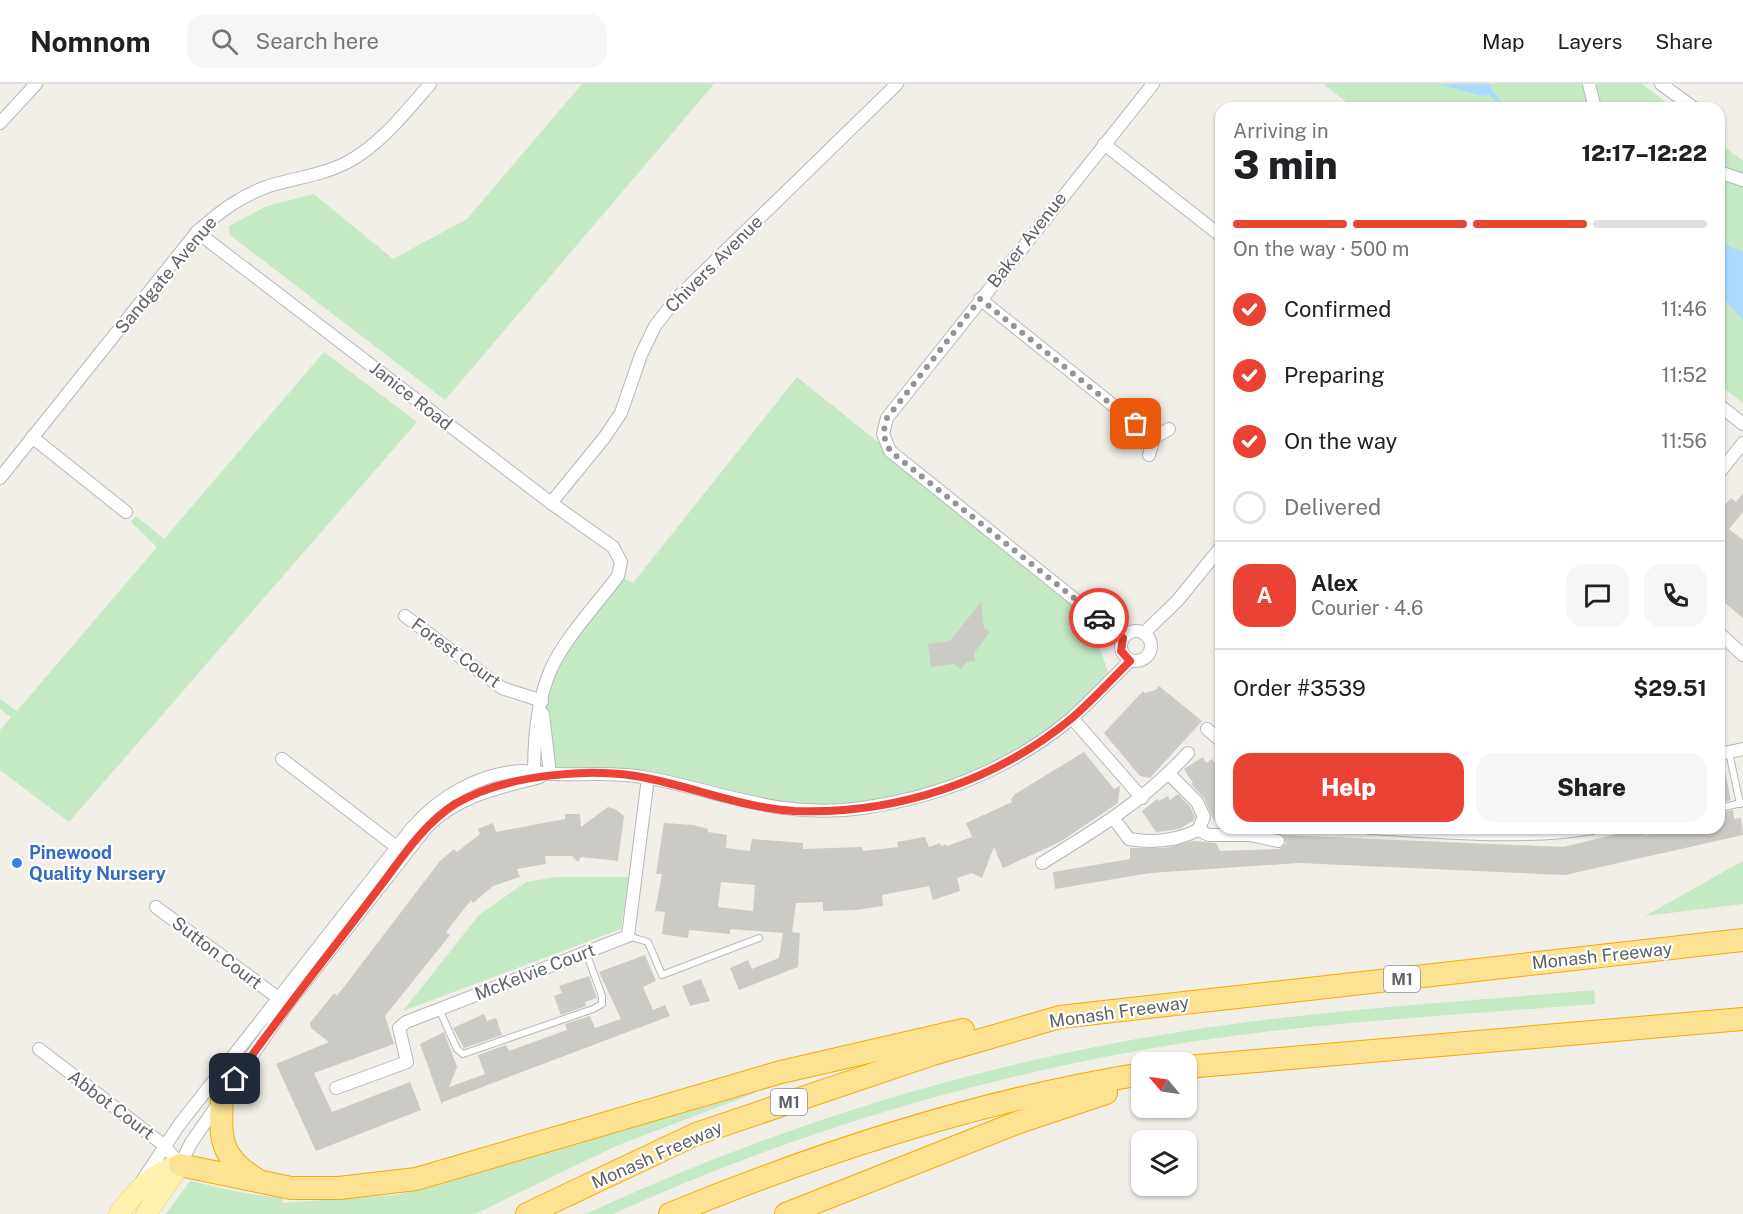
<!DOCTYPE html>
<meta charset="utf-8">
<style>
body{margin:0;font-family:"Public Sans",sans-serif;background:#f6f6f6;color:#202124;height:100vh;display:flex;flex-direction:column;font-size:22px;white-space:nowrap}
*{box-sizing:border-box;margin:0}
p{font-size:20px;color:#757577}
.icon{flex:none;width:33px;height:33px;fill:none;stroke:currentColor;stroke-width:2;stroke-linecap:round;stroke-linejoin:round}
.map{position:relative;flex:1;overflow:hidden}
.details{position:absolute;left:1215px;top:18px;width:510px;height:732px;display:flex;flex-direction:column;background:#fff;border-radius:18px;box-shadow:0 2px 4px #0004}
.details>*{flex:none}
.needle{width:39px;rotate:299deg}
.controls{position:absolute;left:1131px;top:968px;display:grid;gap:12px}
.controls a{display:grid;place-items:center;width:66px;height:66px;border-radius:12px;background:#fff;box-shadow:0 2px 4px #0004;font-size:30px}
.pin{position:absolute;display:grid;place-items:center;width:51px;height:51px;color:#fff;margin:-26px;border-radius:12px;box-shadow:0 3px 9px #0006}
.courier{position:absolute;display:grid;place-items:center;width:60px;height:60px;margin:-30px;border:4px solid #ea4335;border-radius:50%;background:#fff;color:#222;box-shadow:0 2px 8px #0007}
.overview em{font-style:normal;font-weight:800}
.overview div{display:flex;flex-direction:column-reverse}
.overview{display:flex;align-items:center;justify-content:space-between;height:102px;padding:0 18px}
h1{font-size:39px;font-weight:800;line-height:45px}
.bar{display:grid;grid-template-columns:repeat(4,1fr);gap:9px 6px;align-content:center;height:72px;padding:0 18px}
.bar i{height:8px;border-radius:4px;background:#e0e0e0}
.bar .active{background:#ea4335}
.bar p{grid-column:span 4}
.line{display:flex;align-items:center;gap:15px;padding:0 18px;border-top:2px solid #e0e0e0}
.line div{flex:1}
.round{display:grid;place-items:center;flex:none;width:63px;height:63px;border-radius:18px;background:#f6f6f6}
ol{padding:0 18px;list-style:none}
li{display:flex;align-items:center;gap:18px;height:66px}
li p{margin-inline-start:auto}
li .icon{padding:6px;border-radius:50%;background:#ea4335;color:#fff;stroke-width:4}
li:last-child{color:#757577}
li i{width:33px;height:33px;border:3px solid #e0e0e0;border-radius:50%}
.primary-button{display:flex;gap:12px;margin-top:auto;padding:12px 18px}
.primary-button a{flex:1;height:69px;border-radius:18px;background:#ea4335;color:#fff;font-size:24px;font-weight:800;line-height:69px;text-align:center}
.primary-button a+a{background:#f6f6f6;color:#202124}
header{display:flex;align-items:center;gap:36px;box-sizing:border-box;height:84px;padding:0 30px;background:#fff;border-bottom:2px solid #e0e0e0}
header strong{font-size:28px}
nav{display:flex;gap:33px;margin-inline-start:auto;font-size:21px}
.search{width:420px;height:54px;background:#f6f6f6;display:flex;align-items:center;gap:15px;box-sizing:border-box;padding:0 21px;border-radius:18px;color:#757577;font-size:22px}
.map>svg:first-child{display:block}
</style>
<header>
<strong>Nomnom</strong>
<div class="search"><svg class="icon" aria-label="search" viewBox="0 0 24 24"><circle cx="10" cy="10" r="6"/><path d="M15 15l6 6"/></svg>Search here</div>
<nav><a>Map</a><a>Layers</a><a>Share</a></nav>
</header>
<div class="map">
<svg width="1743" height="1130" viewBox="0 0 1743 1130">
<rect width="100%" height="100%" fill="#f1efe8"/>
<g fill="#c5e8c5">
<polygon points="582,0 714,0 445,316 230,151 229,142 267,122 314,110 393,175 467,135"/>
<polygon points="1323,0 1642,0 1674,24 1354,24"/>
<polygon points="1719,59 1743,77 1743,319 1719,301"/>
<polygon points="324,268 417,338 69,738 0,686 0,646 11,633 0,625 0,615 17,627 157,463 131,438 136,432 164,455"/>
<polygon points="797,293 1083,522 1111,595 1025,668 913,715 793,727 648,694 550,690 542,617 546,597 618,492 633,499"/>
<polygon points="1743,777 1743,820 1645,832"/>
<polygon points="557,793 629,793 621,845 403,927 479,831 526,798"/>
<path d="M1594,906l1,14c-133,11 -267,17 -399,37 -201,31 -399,89 -583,173h-27c187,-87 389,-150 593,-182 137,-22 277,-30 415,-42z"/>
<polygon points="753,1002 755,1009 616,1062 475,1130 166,1130 190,1097 244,1109 282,1114 282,1119 395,1111 432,1103"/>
</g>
<g fill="#aadaff">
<polygon points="1440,0 1490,0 1493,9 1482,12"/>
<polygon points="1719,158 1743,168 1743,236 1719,210"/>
</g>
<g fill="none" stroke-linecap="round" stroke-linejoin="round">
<polyline stroke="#aadaff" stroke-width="4.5" points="1492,10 1504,24"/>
</g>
<g fill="#cccac5" fill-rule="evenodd">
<polygon points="1743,409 1743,428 1729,445 1743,456 1743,534 1719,514 1719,468 1725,460 1719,458 1719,428 1731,414 1736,418"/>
<polygon points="981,518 984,544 990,548 974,569 975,577 966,578 961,585 954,580 931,583 928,560 950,557"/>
<polygon points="1159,602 1202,637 1150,694 1140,692 1104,649 1143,607 1145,609 1156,606"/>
<path d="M1084,668l30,37 6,-3 -2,17 -58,39 -57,26 -9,-21 -12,31 -10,-5 -15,5 3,13 -27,9 -4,-14 -47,9 1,11 -27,4 -33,1v-9l-27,1 -4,29 8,1 -2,34 -59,23 -9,-22 18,-8 4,9 27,-11 4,-25 -53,-4v5l-41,-4 -1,8 -26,-4 3,-22 -10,-1 7,-37h-6l8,-51 29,2 15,4v3l19,3 -1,13 24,3 2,-12 51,4v6l59,-2 1,4 35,-4 -1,-5 28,-5 4,10 11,-4 1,3 5,-2 1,2 25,-9 -6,-14 46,-21 -1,-3 4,-5zM721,798l34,3 -2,26 -35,-4z"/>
<polygon points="1203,673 1206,679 1212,675 1221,688 1221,743 1212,733 1204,714 1191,700 1193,699 1184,685"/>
<polygon points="1719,688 1725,688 1731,716 1719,719"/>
<polygon points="1178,710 1190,723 1195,733 1193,737 1179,745 1156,748 1142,727 1157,715 1159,717 1168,712 1170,716"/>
<polygon points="608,723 615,725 624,732 618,777 581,773 578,778 572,772 545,772 546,780 517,785 520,793 493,802 473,819 471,816 446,848 450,851 385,932 394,960 314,989 332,1028 410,998 421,1026 316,1067 276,980 329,958 311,944 310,939 334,909 337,912 440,777 454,765 457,768 480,750 478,745 493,739 496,748 565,735 565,730 580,730 581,743"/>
<polygon points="1733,726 1734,735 1741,734 1743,751 1565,791 1299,779 1150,789 1055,805 1053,788 1130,775 1130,764 1165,764 1194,757 1216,759 1220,767 1280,765 1286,759 1283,751 1563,763 1642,744 1644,751 1694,744 1719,744 1719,729"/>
<polygon points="645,871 656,897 643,903 653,926 665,921 670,932 443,1018 442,1021 420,960 444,948 457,983 449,1003 485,990 478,971 506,961 509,967 567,946 565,940 590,932 595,944 621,935 599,888"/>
<polygon points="589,892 597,914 585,918 586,922 561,931 554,912 562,909 559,902"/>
<polygon points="701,895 710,917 690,922 682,902"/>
<polygon points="484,930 487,937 496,934 502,951 464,964 453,944"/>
</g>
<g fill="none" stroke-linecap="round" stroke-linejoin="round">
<defs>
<g id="service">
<polyline points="1729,668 1740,720"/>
<polyline points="1719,724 1742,719"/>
<polyline points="628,852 648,858 662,891 759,854"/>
<polyline points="439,925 457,965 463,970 593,925 602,920 602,912 586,868"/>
</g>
<g id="minor">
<polyline points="1589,0 1595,24"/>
<polyline points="1661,0 1694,24"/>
<polyline points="0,39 36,0"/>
<polyline points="1104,60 1221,152"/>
<polyline points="1719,88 1743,96"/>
<path d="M197,148l354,271 62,44 8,15 -3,14c-21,28 -53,62 -67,93 -15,34 -17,73 -17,109"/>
<polyline points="980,215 1154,354 1169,345"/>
<polyline points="1719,321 1743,340"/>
<polyline points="32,353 126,428"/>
<polyline points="1149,371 1154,354"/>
<polyline points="1719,389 1743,359"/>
<path d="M0,394l197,-246c21,-19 42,-35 69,-45 27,-9 54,-11 80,-24 33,-17 60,-51 84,-79"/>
<polyline points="551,419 604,354 621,329 641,271 655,242 676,215 897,0"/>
<polyline points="405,532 502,604 542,617"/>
<circle cx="1136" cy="562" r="15"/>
<polyline points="1144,549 1178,516 1221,463"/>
<polyline points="1719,549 1743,571"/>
<polyline points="1123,554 890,367 883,350 887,334 1153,0"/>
<polyline points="543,630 550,690"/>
<polyline points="1072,634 1142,714"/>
<polyline points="1207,645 1221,657"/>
<polyline points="1719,670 1743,665"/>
<polyline points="282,675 403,768"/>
<polyline points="1169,690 1197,718 1204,733 1198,746"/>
<path d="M1114,735l15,20c24,4 48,2 69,-9l11,5h41l28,6"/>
<path d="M1370,744c72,4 152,12 222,0"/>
<path d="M1042,779c54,-33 103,-63 146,-110"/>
<polyline points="156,823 285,919"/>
<polyline points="39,965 165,1062 180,1081"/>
<polyline points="336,1004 407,978 399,944 406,938 628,852 648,694"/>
<path d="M180,1081l11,-22 96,-138 140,-178c32,-32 71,-39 113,-50"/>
<path d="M142,1097l37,-56 233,-297c27,-31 68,-55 110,-57 11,0 21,3 32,3 31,1 64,-2 95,4 74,14 135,42 213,30 77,-11 150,-40 210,-90 20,-18 38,-38 58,-57"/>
</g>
<g id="primary">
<path d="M119,1130c17,-23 33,-42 61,-49"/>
<polyline points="146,1130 180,1081"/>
</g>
<g id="motorway">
<polyline points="1186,983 1743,935"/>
<path d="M222,1014c-2,39 -3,59 34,81"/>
<polyline points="180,1081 291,1104 339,1104 416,1095 781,988 963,946"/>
<polyline points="527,1130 696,1050 933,970 1060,933 1743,856"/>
<path d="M670,1130c151,-62 310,-114 472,-140"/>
<polyline points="786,1130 1019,1038 1106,1009"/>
</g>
</defs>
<use href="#service" stroke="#b5b8bc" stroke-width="8"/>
<use href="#minor" stroke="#b5b8bc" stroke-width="14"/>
<use href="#primary" stroke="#f2c960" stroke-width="21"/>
<use href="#motorway" stroke="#f9ab00" stroke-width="24"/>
<use href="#service" stroke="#fff" stroke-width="6"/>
<use href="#minor" stroke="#fff" stroke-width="12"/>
<use href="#primary" stroke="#fff2af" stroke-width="20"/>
<use href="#motorway" stroke="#fde293" stroke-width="22"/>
</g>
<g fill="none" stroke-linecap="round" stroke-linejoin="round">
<polyline stroke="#929495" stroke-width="6" stroke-dasharray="0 10.8" points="1099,534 890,367 883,350 887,334 980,215 1136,340"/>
<path stroke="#ea4335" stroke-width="8" d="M235,995c47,-67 98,-130 147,-195 21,-28 43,-61 73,-80 51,-30 140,-38 196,-25 47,10 95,29 143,32 100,4 201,-29 278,-93 20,-17 39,-38 58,-57l-9,-10 2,-13 -24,-20"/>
</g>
<circle fill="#3f7fe0" stroke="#fff" stroke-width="2" cx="17" cy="779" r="6"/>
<g text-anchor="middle" stroke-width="4.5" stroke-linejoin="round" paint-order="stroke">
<g fill="#fff" stroke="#8f9295" stroke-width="1.5">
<rect x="1384" y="882" width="36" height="26" rx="4.5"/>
<rect x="771" y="1005" width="36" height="26" rx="4.5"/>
</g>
<g font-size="16" font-weight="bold" fill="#5f6368">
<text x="1402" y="901">M1</text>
<text x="789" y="1024">M1</text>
</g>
<g font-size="18" fill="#5f6368" stroke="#fff">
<text transform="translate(1027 156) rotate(-52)" y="6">Baker Avenue</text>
<text transform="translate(714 180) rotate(-45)" y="6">Chivers Avenue</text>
<text transform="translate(166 191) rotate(-50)" y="6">Sandgate Avenue</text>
<text transform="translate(411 312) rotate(38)" y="6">Janice Road</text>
<text transform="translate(456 569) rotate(36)" y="6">Forest Court</text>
<text transform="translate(217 869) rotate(37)" y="6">Sutton Court</text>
<text transform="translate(1602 872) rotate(-6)" y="6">Monash Freeway</text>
<text transform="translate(535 888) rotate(-21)" y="6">McKelvie Court</text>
<text transform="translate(1119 928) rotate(-8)" y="6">Monash Freeway</text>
<text transform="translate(111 1021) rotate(37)" y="6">Abbot Court</text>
<text transform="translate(657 1071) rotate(-24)" y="6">Monash Freeway</text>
</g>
<g font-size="18" font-weight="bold" fill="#366cbe" stroke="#fff" text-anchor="start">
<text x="29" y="775">Pinewood<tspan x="29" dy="21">Quality Nursery</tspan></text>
</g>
</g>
</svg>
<div class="controls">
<a><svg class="needle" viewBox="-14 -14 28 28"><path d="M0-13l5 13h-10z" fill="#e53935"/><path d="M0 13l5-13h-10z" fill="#757577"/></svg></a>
<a><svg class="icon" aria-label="layers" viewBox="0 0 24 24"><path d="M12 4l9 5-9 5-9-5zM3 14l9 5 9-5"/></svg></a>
</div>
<div class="pin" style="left:1136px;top:340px;background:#ea580c"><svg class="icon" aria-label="bag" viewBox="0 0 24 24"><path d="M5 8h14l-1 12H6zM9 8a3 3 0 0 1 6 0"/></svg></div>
<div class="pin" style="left:235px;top:995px;background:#1f2937"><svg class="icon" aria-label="home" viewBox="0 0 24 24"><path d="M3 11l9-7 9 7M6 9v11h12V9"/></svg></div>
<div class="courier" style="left:1099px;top:534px"><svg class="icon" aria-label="car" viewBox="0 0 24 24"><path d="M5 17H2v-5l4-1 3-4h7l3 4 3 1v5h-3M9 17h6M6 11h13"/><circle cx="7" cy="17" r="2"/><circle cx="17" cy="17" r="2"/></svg></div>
<section class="details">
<div class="overview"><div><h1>3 min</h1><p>Arriving in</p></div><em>12:17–12:22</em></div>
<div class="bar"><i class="active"></i><i class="active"></i><i class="active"></i><i></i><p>On the way · 500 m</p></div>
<ol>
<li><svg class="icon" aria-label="check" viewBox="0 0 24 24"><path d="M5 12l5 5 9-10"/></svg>Confirmed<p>11:46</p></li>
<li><svg class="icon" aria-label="check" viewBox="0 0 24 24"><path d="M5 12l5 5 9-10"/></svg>Preparing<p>11:52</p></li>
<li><svg class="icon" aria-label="check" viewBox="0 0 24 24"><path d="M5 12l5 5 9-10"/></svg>On the way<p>11:56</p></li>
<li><i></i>Delivered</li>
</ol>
<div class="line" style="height:108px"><b class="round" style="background:#ea4335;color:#fff">A</b><div><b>Alex</b><p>Courier · 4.6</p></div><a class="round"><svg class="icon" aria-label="chat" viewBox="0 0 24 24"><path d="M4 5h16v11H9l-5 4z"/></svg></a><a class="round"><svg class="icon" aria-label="phone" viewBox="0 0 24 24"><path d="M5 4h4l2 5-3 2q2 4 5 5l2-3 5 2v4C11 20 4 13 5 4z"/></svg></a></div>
<div class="line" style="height:78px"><div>Order #3539</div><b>$29.51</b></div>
<div class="primary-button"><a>Help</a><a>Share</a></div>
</section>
</div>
